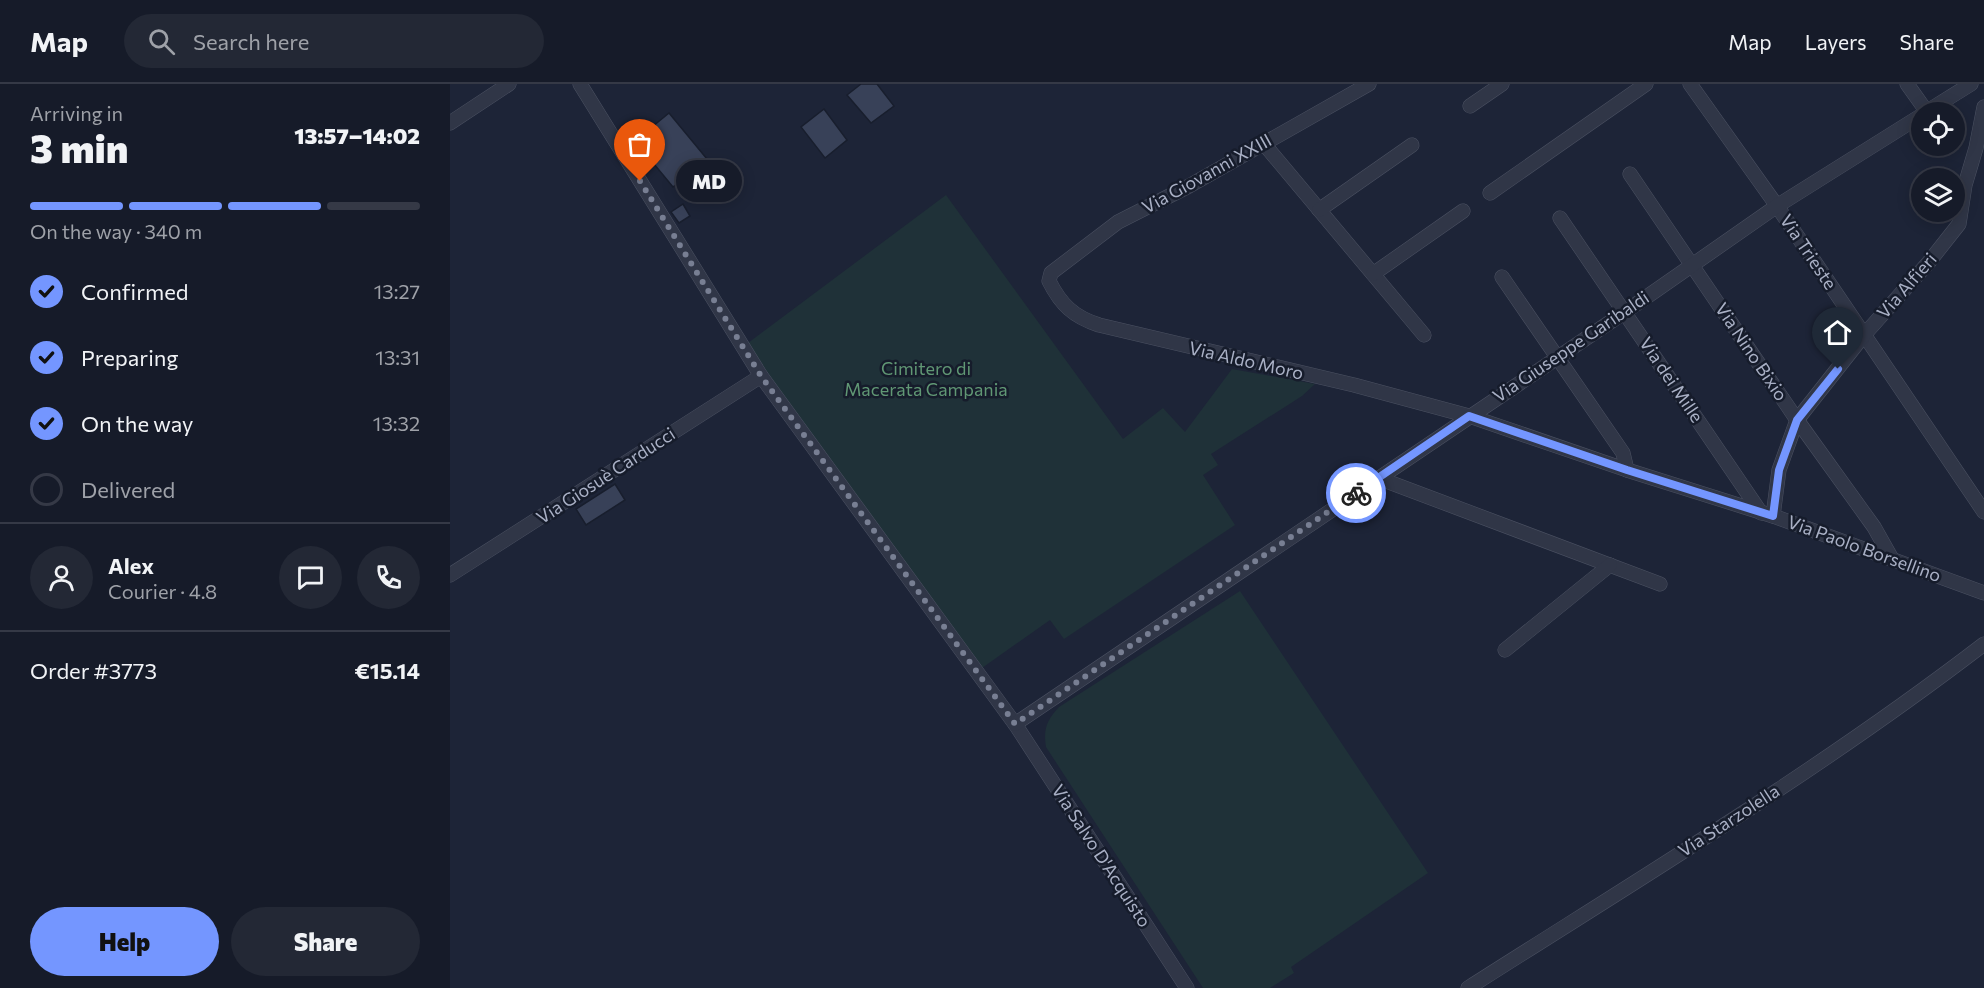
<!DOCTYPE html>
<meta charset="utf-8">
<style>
body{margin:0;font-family:Commissioner,sans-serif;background:#232835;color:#f1f3f6;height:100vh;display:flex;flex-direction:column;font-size:22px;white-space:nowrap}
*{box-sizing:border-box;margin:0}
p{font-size:20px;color:#9ea1a8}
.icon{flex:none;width:33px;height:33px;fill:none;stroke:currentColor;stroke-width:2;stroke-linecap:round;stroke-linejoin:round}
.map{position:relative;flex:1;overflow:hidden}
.sheet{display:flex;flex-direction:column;background:#161b29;width:450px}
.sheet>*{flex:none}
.buttons{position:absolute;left:1461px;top:18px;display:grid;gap:12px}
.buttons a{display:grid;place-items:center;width:54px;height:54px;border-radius:50%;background:#161b29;box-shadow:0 3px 15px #0003,0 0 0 2px #353946;font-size:30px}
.pin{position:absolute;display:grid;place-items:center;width:51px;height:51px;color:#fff;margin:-62px -26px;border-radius:50% 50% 50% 0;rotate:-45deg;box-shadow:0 0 6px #0007}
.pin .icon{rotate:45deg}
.courier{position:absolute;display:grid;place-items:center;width:60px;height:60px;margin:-30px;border:4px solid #7496ff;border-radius:50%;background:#fff;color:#222;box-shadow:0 2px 8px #0007}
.bubble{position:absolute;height:42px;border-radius:21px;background:#161b29;box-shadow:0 3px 15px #0003,0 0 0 2px #353946;font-size:20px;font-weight:800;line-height:42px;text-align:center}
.overview em{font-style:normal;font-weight:800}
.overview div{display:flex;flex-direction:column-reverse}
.overview{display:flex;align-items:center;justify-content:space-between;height:102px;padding:0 30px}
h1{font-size:39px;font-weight:800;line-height:45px}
.bar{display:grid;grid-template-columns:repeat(4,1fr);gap:9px 6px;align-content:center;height:72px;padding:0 30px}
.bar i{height:8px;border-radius:4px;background:#353946}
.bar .selected{background:#7496ff}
.bar p{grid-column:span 4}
.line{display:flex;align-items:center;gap:15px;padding:0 30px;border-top:2px solid #353946}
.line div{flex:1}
.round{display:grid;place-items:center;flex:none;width:63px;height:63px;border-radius:32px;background:#232835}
ol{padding:0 30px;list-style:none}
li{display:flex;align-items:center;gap:18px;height:66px}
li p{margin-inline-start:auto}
li .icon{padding:6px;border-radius:50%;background:#7496ff;color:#111;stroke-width:4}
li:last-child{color:#9ea1a8}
li i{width:33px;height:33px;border:3px solid #353946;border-radius:50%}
.button{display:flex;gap:12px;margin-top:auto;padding:12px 30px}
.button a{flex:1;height:69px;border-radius:36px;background:#7496ff;color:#111;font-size:24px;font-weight:800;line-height:69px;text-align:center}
.button a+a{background:#232835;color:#f1f3f6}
header{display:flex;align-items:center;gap:36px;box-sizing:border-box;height:84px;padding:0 30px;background:#161b29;border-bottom:2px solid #353946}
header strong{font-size:28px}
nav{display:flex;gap:33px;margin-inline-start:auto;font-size:21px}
.search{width:420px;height:54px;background:#232835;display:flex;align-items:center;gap:15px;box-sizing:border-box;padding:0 21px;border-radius:33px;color:#9ea1a8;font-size:22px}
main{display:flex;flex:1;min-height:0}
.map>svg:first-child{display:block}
</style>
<header>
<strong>Map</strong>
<div class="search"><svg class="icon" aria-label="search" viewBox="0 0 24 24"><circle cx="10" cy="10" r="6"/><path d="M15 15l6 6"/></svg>Search here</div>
<nav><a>Map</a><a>Layers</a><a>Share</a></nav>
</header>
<main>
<section class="sheet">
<div class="overview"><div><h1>3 min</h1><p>Arriving in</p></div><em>13:57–14:02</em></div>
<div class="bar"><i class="selected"></i><i class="selected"></i><i class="selected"></i><i></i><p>On the way · 340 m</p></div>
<ol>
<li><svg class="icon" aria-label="check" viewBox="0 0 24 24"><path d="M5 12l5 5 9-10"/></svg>Confirmed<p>13:27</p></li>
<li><svg class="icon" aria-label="check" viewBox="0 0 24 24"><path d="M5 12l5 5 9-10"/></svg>Preparing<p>13:31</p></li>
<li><svg class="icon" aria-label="check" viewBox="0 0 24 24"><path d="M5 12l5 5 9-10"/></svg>On the way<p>13:32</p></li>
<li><i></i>Delivered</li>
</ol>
<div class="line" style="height:108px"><a class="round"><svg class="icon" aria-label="person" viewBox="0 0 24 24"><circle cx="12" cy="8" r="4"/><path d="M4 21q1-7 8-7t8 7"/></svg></a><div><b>Alex</b><p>Courier · 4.8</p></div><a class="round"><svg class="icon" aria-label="chat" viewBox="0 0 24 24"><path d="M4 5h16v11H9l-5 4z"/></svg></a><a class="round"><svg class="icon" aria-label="phone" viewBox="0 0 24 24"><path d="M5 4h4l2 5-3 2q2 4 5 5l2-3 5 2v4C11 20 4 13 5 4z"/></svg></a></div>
<div class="line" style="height:78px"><div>Order #3773</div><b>€15.14</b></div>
<div class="button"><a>Help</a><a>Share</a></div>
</section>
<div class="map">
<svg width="1534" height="904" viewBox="0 0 1534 904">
<rect width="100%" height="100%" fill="#1d2437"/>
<g fill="#1f3138">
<polygon points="496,111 673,355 713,324 735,348 782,285 865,300 852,312 761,370 768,381 753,391 785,441 614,555 600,536 532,584 344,329 298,259"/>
<path d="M790,507l188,282 -137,94 3,6 -24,15h-67l-157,-241c-3,-18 1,-27 13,-40z"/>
</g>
<g fill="#384158" stroke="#181e2d" stroke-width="1.5">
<polygon points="411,0 427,0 444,22 421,39 397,11"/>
<polygon points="374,25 397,56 375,74 351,43"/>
<polygon points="219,29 257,75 223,103 185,57"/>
<polygon points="233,120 240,132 229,139 221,128"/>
<polygon points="165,400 175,416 136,441 126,425"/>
</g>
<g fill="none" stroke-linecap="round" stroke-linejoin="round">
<defs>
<g id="minor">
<polyline points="130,0 311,292 565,640 737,904"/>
<path d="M919,0l-180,102 -71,36 -67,51 -2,8c12,24 25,36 50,44l255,60 115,31 158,54 146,46 211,77"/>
<polyline points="1240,0 1327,122 1534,428"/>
<polyline points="1457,0 1477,28"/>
<polyline points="1020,22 1052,0"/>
<polyline points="1476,28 1521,0"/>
<polyline points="0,39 59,0"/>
<polyline points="814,60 974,251"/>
<polyline points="1180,90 1347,336 1424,443 1442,475"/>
<polyline points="1040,109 1196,0"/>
<polyline points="869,126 962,61"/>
<polyline points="1110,134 1311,429"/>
<polyline points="923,190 1013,127"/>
<polyline points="1052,193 1173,369 1177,386"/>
<polyline points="928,394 1210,500"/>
<polyline points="1323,432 1329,386 1347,336 1414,251 1479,178 1509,140 1515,101 1526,64 1534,23"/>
<polyline points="0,491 311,292"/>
<polyline points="1055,566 1160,481"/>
<polyline points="565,640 1175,228 1327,122 1472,31"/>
<path d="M1018,904c174,-111 352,-218 516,-344"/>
</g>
</defs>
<use href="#minor" stroke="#4b5162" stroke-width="15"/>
<use href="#minor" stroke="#303647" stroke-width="14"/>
</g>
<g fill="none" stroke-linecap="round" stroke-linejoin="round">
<polyline stroke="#787f93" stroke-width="6" stroke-dasharray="0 10.8" points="190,97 311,292 565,640 906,409"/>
<polyline stroke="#7496ff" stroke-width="8" points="906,409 1019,332 1177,386 1323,432 1329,386 1347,336 1388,285"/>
</g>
<g text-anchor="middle" stroke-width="5" stroke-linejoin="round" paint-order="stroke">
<g font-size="18" fill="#a9b0c5" stroke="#161c2b">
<text transform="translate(757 90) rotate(-29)" y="6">Via Giovanni XXIII</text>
<text transform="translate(1358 168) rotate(56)" y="6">Via Trieste</text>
<text transform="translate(1457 202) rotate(-49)" y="6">Via Alfieri</text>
<text transform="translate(1121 263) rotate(-34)" y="6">Via Giuseppe Garibaldi</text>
<text transform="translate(1301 268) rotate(56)" y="6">Via Nino Bixio</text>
<text transform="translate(796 277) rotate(13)" y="6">Via Aldo Moro</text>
<text transform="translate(1221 296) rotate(56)" y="6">Via dei Mille</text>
<text transform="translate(156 392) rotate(-33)" y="6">Via Giosuè Carducci</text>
<text transform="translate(1414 465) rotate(20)" y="6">Via Paolo Borsellino</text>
<text transform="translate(1279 737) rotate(-33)" y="6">Via Starzolella</text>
<text transform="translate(651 772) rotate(57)" y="6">Via Salvo D'Acquisto</text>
</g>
<g font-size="18" fill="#609774" stroke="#161c2b">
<text x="476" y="291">Cimitero di<tspan x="476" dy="21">Macerata Campania</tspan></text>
</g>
</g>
</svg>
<div class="buttons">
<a><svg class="icon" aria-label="locate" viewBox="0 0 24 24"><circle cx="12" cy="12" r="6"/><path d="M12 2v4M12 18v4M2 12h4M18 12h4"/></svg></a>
<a><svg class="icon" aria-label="layers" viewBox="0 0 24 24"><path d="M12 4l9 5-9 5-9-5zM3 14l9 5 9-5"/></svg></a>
</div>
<div class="pin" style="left:190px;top:97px;background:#ea580c"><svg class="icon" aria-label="bag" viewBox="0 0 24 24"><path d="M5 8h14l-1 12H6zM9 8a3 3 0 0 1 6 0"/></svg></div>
<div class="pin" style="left:1388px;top:285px;background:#1f2937"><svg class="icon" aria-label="home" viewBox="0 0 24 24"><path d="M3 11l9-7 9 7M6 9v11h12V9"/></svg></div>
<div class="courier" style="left:906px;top:409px"><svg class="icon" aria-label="bike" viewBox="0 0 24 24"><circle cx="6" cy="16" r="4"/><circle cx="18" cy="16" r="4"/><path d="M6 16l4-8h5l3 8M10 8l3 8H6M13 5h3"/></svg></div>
<div class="bubble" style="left:226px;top:76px;width:66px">MD</div>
</div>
</main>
